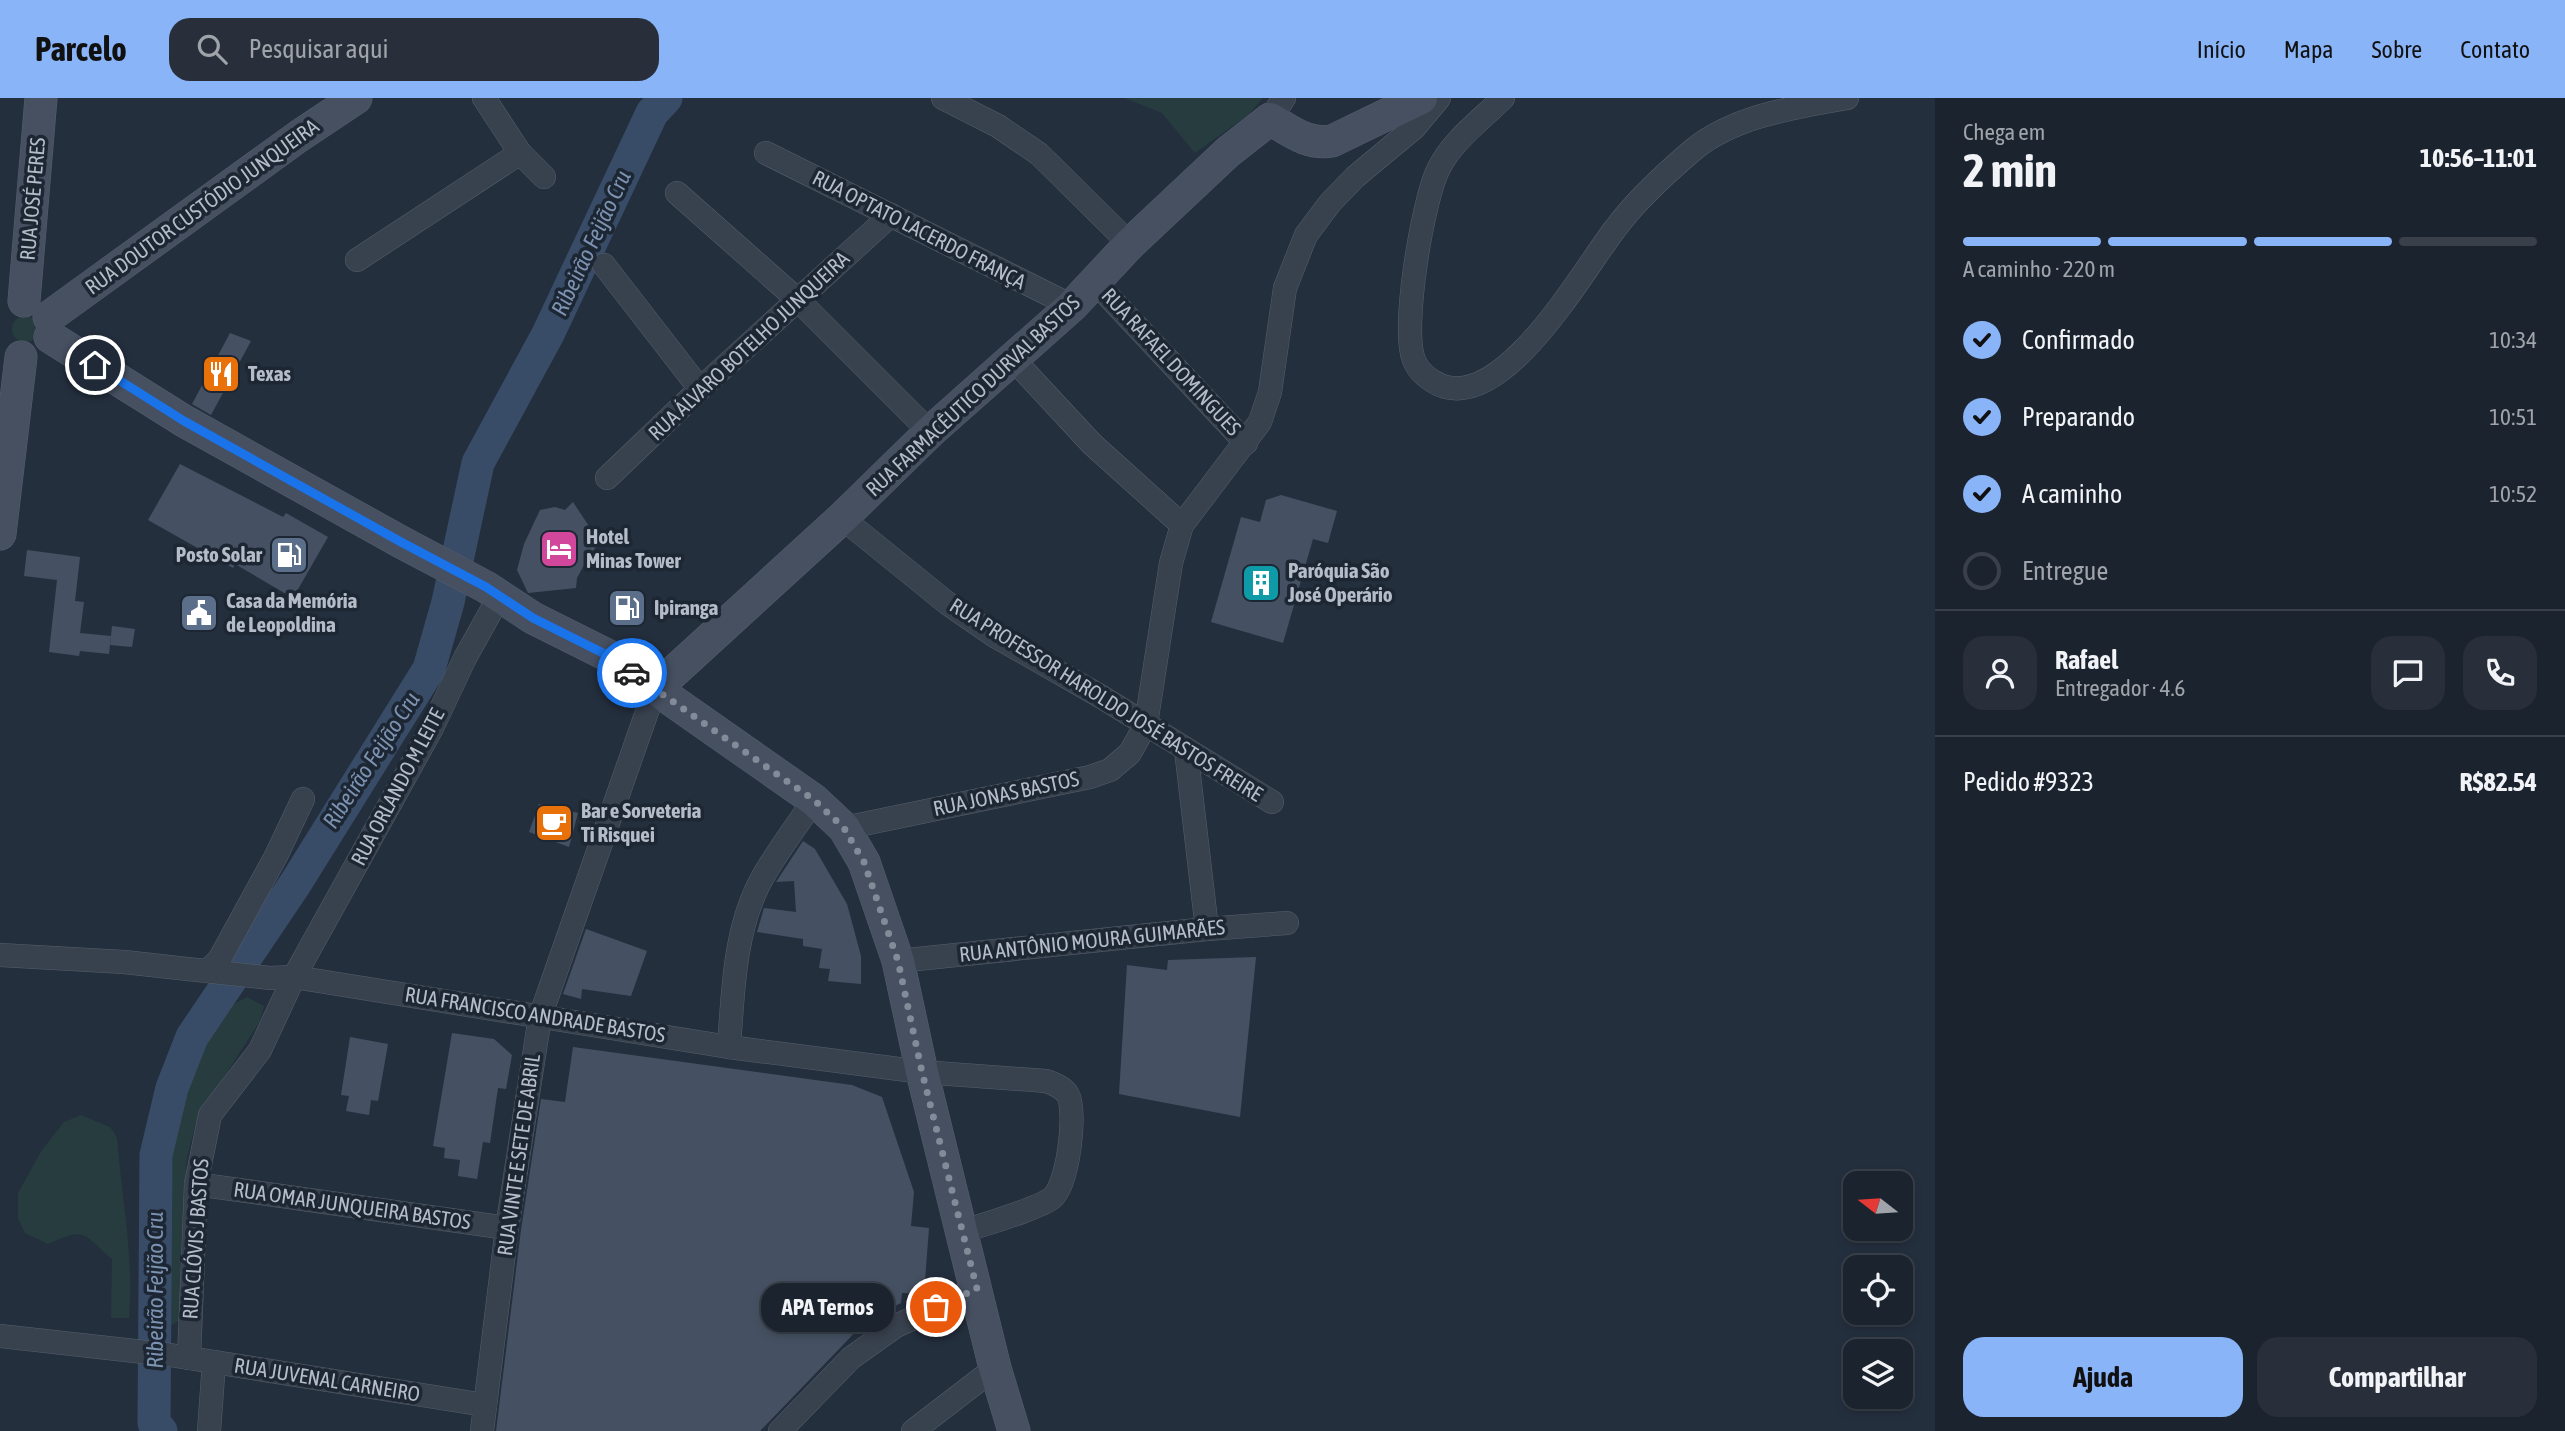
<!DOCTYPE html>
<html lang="pt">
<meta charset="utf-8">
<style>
body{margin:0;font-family:"Asap Condensed",sans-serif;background:#282f3a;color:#f1f3f6;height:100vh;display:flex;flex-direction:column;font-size:26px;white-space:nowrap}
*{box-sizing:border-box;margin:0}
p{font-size:23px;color:#a0a4aa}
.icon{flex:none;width:38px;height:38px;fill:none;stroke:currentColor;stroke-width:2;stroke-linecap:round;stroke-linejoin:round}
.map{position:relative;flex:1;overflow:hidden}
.drawer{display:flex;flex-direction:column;background:#1b232e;width:630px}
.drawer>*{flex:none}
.needle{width:46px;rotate:287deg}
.fabs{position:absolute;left:1843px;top:1073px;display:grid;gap:14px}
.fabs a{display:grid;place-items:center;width:70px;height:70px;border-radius:14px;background:#1b232e;box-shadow:0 4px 10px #0003,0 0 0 2px #39404a;font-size:35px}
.pin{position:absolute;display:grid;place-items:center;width:60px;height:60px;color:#fff;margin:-30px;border:4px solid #fff;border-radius:50%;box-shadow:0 2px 7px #0007}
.courier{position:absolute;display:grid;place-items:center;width:70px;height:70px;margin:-35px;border:5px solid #1a73e8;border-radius:50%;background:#fff;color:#222;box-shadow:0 2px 9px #0007}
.bubble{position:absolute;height:49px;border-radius:21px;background:#1b232e;box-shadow:0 4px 10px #0003,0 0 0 2px #39404a;font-size:23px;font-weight:700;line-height:49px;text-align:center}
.headline em{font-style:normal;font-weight:700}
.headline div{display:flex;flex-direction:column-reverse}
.headline{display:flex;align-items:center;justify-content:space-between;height:119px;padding:0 28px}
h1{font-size:46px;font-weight:700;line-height:52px}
.bar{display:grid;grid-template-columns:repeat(4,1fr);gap:10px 7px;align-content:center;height:84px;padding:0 28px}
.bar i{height:9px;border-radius:5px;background:#39404a}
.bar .current{background:#8ab4f8}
.bar p{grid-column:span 4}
.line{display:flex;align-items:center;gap:18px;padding:0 28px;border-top:2px solid #39404a}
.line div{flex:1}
.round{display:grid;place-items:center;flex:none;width:74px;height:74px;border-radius:21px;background:#282f3a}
ol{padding:0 28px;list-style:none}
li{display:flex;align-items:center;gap:21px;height:77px}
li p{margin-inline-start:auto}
li .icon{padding:7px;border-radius:50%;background:#8ab4f8;color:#111;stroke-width:4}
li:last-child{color:#a0a4aa}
li i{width:38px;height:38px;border:4px solid #39404a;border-radius:50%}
.button{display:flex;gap:14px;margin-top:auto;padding:14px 28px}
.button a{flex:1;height:80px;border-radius:21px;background:#8ab4f8;color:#111;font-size:28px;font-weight:700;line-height:80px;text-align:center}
.button a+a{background:#282f3a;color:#f1f3f6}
header{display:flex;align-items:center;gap:42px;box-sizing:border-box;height:98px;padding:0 35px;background:#8ab4f8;color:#111}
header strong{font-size:33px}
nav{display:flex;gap:38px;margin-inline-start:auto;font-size:24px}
.search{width:490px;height:63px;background:#282f3a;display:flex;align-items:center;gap:18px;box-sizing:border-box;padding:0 24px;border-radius:21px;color:#a0a4aa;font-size:26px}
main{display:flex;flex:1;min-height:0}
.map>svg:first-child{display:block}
</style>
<header>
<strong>Parcelo</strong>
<div class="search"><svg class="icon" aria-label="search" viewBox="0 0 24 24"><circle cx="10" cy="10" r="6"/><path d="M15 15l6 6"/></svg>Pesquisar aqui</div>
<nav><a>Início</a><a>Mapa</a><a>Sobre</a><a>Contato</a></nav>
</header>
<main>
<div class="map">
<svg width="1935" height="1333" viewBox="0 0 1935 1333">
<rect width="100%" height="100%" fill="#242f3e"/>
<g fill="#263c3f">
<polygon points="1124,0 1263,0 1248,17 1195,55 1162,15"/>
<circle cx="25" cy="231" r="13"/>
<polygon points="247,899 264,908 260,923 197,1021 187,1059 180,1167 180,1222 166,1231 160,1225 164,1099 162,1060 177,995 190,958 209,927 223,912"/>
<path d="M81,1017l29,12 7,11c5,61 17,119 12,180h-18l1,-59c-30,-25 -24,-33 -64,-15l-23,-11 -7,-15v-25l24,-43 22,-28z"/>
</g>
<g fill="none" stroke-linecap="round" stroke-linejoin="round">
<polyline stroke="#394c67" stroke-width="33" points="161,1333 154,1325 156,1057 172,990 192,939 295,786 429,571 448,504 478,365 548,236 652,15 666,0"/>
</g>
<g fill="#455162">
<polygon points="230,235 251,243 211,317 192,306"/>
<polygon points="180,366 283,419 286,415 328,439 293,500 235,466 233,470 148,422"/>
<polygon points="1281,397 1337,413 1328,445 1313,441 1283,545 1211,524 1241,419 1260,424 1266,402"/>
<polygon points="573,404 600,445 590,456 577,480 576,490 528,495 517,472 524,446 540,412 555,409 565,412"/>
<polygon points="27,452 80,459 75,503 84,504 80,535 111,538 109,556 80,553 79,558 49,554 57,482 24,478"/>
<polygon points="112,528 135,531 132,549 110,547"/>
<polygon points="539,706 578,715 569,749 529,734"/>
<polygon points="803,743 815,751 847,806 861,858 861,886 828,883 830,871 819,870 822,851 803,848 803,841 757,834 764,810 796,814 794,783 776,784"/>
<polygon points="586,831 647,853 631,898 582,891 581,901 563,896"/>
<polygon points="1256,859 1240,1019 1119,996 1127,867 1167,872 1168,862"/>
<polygon points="452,935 494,941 512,957 506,991 498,990 490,1045 483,1044 477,1081 458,1078 460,1062 444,1060 445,1050 433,1048"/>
<polygon points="350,939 388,946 378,1003 371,1002 369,1017 346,1013 349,998 341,997"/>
<polygon points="573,949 852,987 882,999 914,1094 911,1128 929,1130 924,1196 902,1195 901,1205 866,1223 760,1333 496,1333 521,1132 541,1001 565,1004"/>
</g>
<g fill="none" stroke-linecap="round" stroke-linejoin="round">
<defs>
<g id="street">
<polyline points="484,0 520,55 544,79"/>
<polyline points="943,0 998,28 1039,56 1130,146"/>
<path d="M1503,0c-21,21 -51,43 -64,70 -16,30 -38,162 -25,192 4,11 15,20 26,25 64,27 143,-115 175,-156 21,-29 51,-56 78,-79 41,-34 103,-43 154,-52"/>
<polyline points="1270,21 1284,0"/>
<polyline points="766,55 1072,208"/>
<polyline points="677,95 799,203 930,334"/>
<polyline points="357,162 520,55"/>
<polyline points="604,167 700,291"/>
<polyline points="1095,184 1246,345"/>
<polyline points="1013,261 1092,346 1182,427"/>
<polyline points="607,380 700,291 891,117"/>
<polyline points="842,420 947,505 995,538 1100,598 1272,704"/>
<polyline points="1186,652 1207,831"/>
<polyline points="844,730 1090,679 1110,672 1130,655 1146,626 1171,465 1182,427 1260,324 1270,294 1285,190 1306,137 1330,105 1355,79 1414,30 1439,0"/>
<path d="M0,857l124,7 146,16 24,-1 435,70 193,25 124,9c8,3 17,6 22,14 9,18 0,90 -16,103 -14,11 -71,27 -90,34"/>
<polyline points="898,863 1207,831 1287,825"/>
<polyline points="207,873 219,862 276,758 303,701"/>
<path d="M729,949c4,-54 5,-115 31,-165 15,-28 36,-55 54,-82"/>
<polyline points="196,1086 507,1130"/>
<polyline points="0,1238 170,1257 485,1307"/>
<polyline points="189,1260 196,1086 210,1017 260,952 294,879 432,630 465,560 500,497"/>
<polyline points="209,1333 214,1264"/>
<polyline points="482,1333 507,1130 540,919 655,591"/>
<polyline points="780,1333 851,1260 896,1228 977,1191"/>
<polyline points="913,1333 995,1270"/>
</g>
<g id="secondary">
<polyline points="24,203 41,0"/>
<polyline points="49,219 299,38 356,0"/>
<polyline points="50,239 184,323 401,444 486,489 533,520 607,557 814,702 844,730 864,764 898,863 922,974 995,1270 1014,1333"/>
<polyline points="0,436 21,259"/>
<path d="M655,591l187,-171 88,-86 142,-126 58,-62 98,-92 42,-33c21,12 37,26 62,22l89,-43"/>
</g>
</defs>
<use href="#street" stroke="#565f6c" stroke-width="24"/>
<use href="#secondary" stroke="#565f6c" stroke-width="33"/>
<use href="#street" stroke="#38414e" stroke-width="23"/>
<use href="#secondary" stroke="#465061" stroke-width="32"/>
</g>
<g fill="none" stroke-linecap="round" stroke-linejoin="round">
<polyline stroke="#828b98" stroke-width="7" stroke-dasharray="0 12.6" points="632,575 814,702 844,730 864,764 898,863 922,974 977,1191 936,1209"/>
<polyline stroke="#1a73e8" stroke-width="9" points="95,267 184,323 401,444 486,489 533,520 607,557 632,575"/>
</g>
<defs>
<symbol id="restaurant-square" viewBox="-11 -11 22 22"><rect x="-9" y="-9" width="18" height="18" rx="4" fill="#e8710a" stroke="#1d2633"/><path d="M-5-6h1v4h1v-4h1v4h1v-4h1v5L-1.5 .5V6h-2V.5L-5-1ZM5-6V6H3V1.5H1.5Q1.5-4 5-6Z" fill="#fff"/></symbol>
<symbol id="hotel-square" viewBox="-11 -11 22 22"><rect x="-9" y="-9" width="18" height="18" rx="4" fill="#d1479c" stroke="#1d2633"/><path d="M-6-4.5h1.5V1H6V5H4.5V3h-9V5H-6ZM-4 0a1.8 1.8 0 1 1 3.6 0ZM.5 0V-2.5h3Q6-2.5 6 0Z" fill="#fff"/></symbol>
<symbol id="fuel-square" viewBox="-11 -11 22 22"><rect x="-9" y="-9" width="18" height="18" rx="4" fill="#5c6f8a" stroke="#1d2633"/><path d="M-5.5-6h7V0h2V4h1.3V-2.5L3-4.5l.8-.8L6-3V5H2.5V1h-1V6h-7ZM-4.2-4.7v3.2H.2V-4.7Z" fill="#fff"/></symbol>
<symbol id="building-square" viewBox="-11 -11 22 22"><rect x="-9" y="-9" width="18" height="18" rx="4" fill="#0f9aa8" stroke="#1d2633"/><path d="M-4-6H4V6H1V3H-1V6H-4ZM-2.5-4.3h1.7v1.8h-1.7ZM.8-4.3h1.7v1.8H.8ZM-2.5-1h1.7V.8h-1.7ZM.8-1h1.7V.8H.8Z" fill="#fff"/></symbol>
<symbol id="civic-square" viewBox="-11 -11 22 22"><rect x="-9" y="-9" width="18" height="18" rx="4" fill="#5c6f8a" stroke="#1d2633"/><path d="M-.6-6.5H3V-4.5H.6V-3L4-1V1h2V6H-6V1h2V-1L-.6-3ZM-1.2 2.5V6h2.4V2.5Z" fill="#fff"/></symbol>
<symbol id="cafe-square" viewBox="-11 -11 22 22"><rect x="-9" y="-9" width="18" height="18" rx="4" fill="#e8710a" stroke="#1d2633"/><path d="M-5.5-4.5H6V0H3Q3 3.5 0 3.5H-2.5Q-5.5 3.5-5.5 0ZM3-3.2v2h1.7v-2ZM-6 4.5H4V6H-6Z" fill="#fff"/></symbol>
</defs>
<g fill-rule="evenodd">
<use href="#restaurant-square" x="199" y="254" width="44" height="44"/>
<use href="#hotel-square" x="537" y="429" width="44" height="44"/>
<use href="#fuel-square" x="267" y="435" width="44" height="44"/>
<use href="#building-square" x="1239" y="463" width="44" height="44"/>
<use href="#fuel-square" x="605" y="488" width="44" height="44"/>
<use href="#civic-square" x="177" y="493" width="44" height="44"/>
<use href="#cafe-square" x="532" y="703" width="44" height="44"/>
</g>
<g text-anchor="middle" stroke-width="7" stroke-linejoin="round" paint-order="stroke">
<g font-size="21" fill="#b4bcc9" stroke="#1d2633">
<text transform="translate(33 101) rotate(-85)" y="7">RUA JOSÉ PERES</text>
<text transform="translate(202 109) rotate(-36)" y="7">RUA DOUTOR CUSTÓDIO JUNQUEIRA</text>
<text transform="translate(919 132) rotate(27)" y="7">RUA OPTATO LACERDO FRANÇA</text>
<text transform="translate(749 248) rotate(-43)" y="7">RUA ÁLVARO BOTELHO JUNQUEIRA</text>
<text transform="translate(1171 264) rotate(47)" y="7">RUA RAFAEL DOMINGUES</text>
<text transform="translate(973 298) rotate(-43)" y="7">RUA FARMACÊUTICO DURVAL BASTOS</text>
<text transform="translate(1106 602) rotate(32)" y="7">RUA PROFESSOR HAROLDO JOSÉ BASTOS FREIRE</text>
<text transform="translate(398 689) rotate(-62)" y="7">RUA ORLANDO M LEITE</text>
<text transform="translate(1006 696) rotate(-12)" y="7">RUA JONAS BASTOS</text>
<text transform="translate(1092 843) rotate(-6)" y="7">RUA ANTÔNIO MOURA GUIMARÃES</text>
<text transform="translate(535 917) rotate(9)" y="7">RUA FRANCISCO ANDRADE BASTOS</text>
<text transform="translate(519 1057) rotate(-82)" y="7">RUA VINTE E SETE DE ABRIL</text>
<text transform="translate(352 1108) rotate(8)" y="7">RUA OMAR JUNQUEIRA BASTOS</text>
<text transform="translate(196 1141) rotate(-86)" y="7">RUA CLÓVIS J BASTOS</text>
<text transform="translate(327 1282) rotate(9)" y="7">RUA JUVENAL CARNEIRO</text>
</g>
<g font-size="21" font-weight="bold" fill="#b4bcc9" stroke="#1d2633" text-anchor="start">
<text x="248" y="283">Texas</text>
<text x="586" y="446">Hotel<tspan x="586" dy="24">Minas Tower</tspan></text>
<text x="262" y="464" text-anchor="end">Posto Solar</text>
<text x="1288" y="480">Paróquia São<tspan x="1288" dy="24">José Operário</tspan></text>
<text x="226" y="510">Casa da Memória<tspan x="226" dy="24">de Leopoldina</tspan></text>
<text x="654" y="517">Ipiranga</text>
<text x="581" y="720">Bar e Sorveteria<tspan x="581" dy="24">Ti Risquei</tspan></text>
</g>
<g font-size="23" font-style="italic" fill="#7c92b1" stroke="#1d2633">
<text transform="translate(591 145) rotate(-65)" y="8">Ribeirão Feijão Cru</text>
<text transform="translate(371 662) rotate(-57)" y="8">Ribeirão Feijão Cru</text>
<text transform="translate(155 1192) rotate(-90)" y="8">Ribeirão Feijão Cru</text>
</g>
</g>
</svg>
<div class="fabs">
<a><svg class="needle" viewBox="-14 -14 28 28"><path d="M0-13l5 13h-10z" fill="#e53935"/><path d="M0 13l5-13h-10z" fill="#a0a4aa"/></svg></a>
<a><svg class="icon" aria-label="locate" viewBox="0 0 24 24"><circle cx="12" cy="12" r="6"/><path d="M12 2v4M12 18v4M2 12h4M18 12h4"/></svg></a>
<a><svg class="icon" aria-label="layers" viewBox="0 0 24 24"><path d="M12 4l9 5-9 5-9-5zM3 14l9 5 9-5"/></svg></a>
</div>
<div class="pin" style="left:936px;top:1209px;background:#ea580c"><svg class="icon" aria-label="bag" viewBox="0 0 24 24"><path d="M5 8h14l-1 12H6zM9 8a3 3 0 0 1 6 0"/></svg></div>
<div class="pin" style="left:95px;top:267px;background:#1f2937"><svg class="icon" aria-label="home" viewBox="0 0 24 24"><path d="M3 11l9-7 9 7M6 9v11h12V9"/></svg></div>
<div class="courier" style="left:632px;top:575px"><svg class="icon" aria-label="car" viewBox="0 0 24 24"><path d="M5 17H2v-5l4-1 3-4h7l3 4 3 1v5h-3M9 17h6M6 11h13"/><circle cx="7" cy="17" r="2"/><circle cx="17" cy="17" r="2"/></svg></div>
<div class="bubble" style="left:761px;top:1185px;width:133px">APA Ternos</div>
</div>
<section class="drawer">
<div class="headline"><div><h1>2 min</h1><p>Chega em</p></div><em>10:56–11:01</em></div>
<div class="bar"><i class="current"></i><i class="current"></i><i class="current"></i><i></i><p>A caminho · 220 m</p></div>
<ol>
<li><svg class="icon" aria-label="check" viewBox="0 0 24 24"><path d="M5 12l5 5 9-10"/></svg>Confirmado<p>10:34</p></li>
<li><svg class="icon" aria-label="check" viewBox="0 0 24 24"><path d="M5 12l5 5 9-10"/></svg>Preparando<p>10:51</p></li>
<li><svg class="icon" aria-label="check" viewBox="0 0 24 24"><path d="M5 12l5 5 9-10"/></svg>A caminho<p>10:52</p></li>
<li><i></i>Entregue</li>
</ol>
<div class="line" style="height:126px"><a class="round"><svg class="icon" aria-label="person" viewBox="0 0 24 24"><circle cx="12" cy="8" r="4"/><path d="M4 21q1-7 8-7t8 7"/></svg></a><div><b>Rafael</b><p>Entregador · 4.6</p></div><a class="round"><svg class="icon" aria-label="chat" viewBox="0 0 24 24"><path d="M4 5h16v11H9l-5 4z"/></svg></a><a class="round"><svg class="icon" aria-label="phone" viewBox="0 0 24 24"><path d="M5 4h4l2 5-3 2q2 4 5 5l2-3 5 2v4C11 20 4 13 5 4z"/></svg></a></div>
<div class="line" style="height:91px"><div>Pedido #9323</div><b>R$82.54</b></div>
<div class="button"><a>Ajuda</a><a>Compartilhar</a></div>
</section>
</main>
